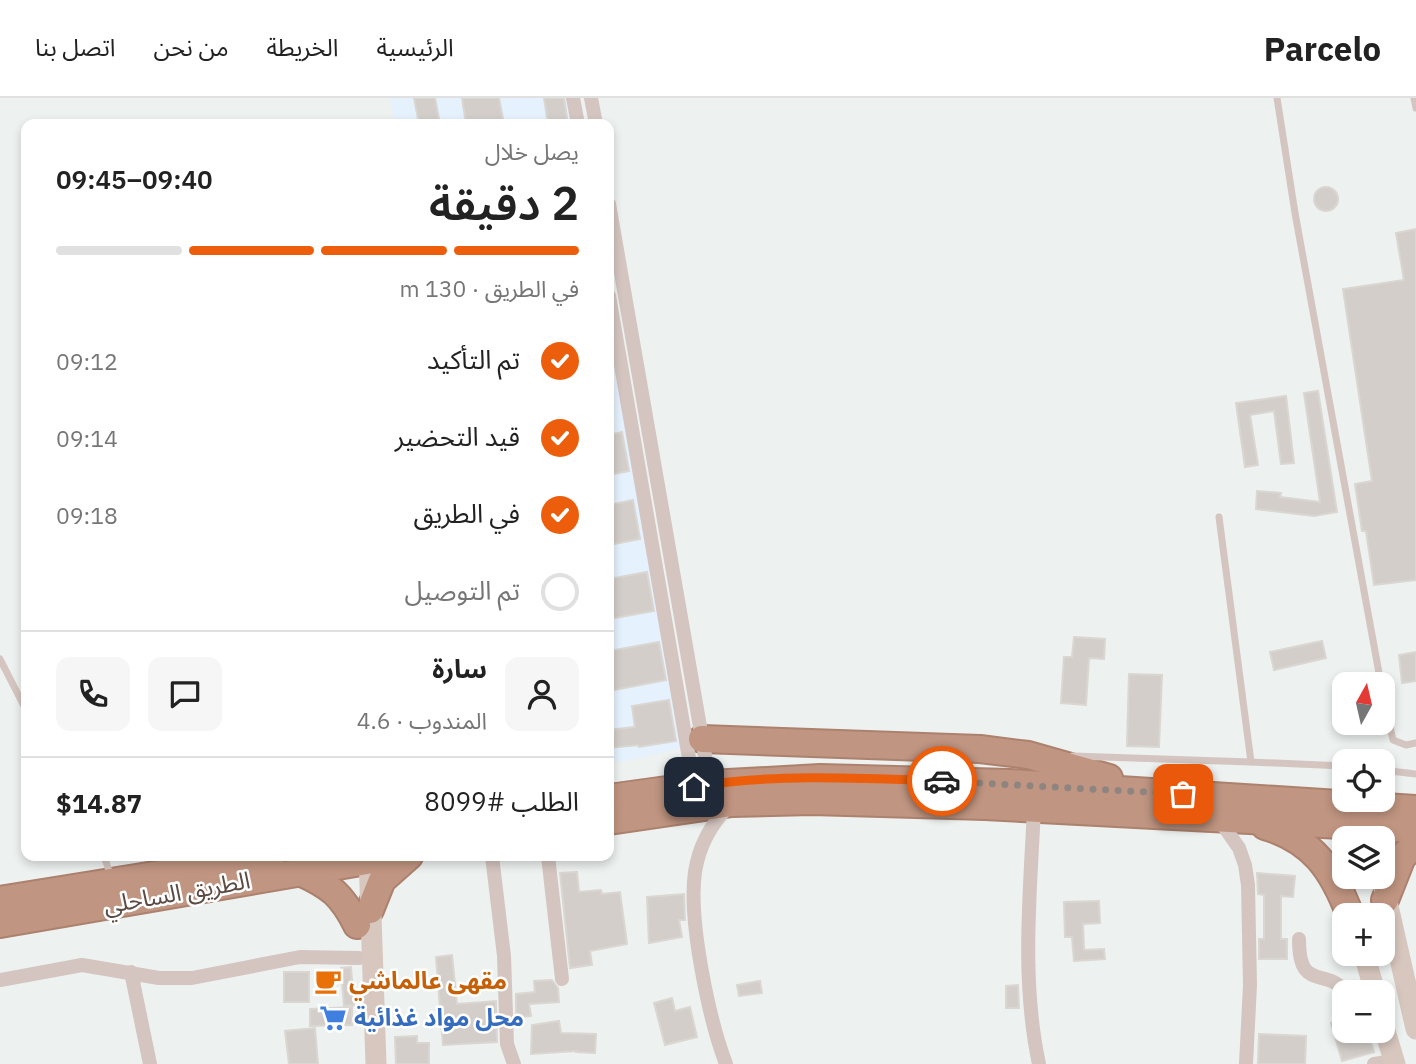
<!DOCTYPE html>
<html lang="ar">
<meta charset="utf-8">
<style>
body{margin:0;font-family:"IBM Plex Sans","Noto Sans Arabic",sans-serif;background:#f6f6f6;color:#222;direction:rtl;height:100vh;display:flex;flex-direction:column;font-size:26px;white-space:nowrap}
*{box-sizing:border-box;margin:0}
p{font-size:23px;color:#767676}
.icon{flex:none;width:38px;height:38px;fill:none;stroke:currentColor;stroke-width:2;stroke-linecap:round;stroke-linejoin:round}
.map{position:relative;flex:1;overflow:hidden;direction:ltr}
.sheet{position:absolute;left:21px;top:21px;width:593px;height:742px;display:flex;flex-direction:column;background:#fff;border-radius:14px;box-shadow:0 4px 10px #0003;direction:rtl}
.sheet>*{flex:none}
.needle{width:46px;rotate:8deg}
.buttons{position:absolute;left:1332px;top:574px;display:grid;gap:14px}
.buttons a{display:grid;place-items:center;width:63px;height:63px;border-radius:14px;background:#fff;box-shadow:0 4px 10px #0003;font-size:35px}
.pin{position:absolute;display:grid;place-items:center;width:60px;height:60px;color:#fff;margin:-30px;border-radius:14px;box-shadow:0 4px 10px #0006}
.courier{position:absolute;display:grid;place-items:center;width:70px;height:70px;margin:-35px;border:5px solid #ec5e0c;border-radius:50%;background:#fff;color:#222;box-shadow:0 2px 9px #0007}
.summary em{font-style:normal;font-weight:600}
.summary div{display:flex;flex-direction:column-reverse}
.summary{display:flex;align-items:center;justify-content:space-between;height:119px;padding:0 35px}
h1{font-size:46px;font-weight:600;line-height:52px}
.bar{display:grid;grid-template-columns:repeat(4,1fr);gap:10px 7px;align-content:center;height:84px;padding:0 35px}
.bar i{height:9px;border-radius:5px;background:#e0e0e0}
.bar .current{background:#ec5e0c}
.bar p{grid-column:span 4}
.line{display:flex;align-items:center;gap:18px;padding:0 35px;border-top:2px solid #e0e0e0}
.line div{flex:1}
.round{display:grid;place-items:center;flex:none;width:74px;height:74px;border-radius:14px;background:#f6f6f6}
ol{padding:0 35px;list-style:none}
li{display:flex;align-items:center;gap:21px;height:77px}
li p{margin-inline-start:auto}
li .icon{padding:7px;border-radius:50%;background:#ec5e0c;color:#fff;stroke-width:4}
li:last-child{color:#767676}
li i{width:38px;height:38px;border:4px solid #e0e0e0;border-radius:50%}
header{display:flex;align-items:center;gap:42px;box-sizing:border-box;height:98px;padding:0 35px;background:#fff;border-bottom:2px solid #e0e0e0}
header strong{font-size:33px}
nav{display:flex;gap:38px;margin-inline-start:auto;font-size:24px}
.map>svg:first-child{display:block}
</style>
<header>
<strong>Parcelo</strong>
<nav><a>الرئيسية</a><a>الخريطة</a><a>من نحن</a><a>اتصل بنا</a></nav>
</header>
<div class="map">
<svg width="1416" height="966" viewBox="0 0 1416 966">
<rect width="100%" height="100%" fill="#edf1f0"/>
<g fill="#e5f1fd">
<polygon points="390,0 568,0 573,26 395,26"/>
<polygon points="609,226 686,649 626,663 609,664"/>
</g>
<g fill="#d3cec9" stroke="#dad6d1" stroke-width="2">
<polygon points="414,0 435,0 440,26 419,26"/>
<polygon points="462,0 499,0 504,26 466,26"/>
<polygon points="544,0 564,0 568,26 548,26"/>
<circle cx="1326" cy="101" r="12"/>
<polygon points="1416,131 1416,482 1374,487 1366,433 1362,433 1355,386 1372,383 1343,191 1404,182 1396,135"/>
<polygon points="1318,293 1337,414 1314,418 1256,411 1257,393 1281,395 1280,399 1320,404 1304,295"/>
<polygon points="1286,298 1294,365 1281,366 1274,313 1250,317 1258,367 1245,369 1236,305"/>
<polygon points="622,334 629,373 609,377 609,337"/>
<polygon points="633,402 640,441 609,447 609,407"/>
<polygon points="647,474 654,513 609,521 609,481"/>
<polygon points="1074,539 1105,541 1104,561 1089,560 1086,607 1061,605 1064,559 1072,559"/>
<polygon points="1322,543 1326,560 1274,572 1270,554"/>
<polygon points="659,544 666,582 609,593 609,553"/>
<polygon points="1416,554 1416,583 1402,585 1399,557"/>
<polygon points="1129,576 1162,577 1159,649 1127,648"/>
<polygon points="669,602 676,643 639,649 638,647 609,650 609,632 635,629 632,608"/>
<polygon points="577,774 579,794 601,792 602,796 620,794 627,846 590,853 592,867 570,870 560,775"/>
<polygon points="1257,775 1295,778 1293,799 1281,798 1281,841 1287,841 1287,861 1259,861 1259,841 1264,841 1264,797 1258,796"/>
<polygon points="684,796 685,822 679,822 682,839 649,845 647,799"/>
<polygon points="1099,803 1100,825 1083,826 1084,852 1104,851 1105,861 1074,863 1072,839 1065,839 1064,804"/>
<polygon points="452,857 457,906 496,903 497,944 443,947 436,859"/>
<polygon points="351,869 354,907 344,908 341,870"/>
<rect x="284" y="874" width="25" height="30"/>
<polygon points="552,882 558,890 559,904 529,906 531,918 516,920 516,896 535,894 534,883"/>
<polygon points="760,883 762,895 739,898 737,887"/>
<polygon points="1018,887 1019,910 1006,910 1006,888"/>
<polygon points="672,900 675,913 690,909 697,939 665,947 654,905"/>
<polygon points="352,909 352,927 310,928 310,911"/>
<polygon points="1344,921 1344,933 1368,933 1374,954 1342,963 1331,925"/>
<polygon points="559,923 561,935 596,936 595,955 576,954 576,953 531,956 532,927"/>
<polygon points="315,930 318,966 289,966 285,933"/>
<polygon points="1259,936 1306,938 1305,966 1258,966"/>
<polygon points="417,938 417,945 429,945 429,966 396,966 395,939"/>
</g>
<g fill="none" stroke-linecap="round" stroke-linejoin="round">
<defs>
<g id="highway">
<polyline points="702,641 980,651 1028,657 1109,680"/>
<polyline points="609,700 710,686 820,680 1010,685 1416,711"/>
<polyline points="609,723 732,705 812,703 985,708 1416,731"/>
<path d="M1265,728c48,14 68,44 85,89"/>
<path d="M300,774c31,14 42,23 57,53"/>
<polyline points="0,802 272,758"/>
<polyline points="1385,802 1402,759 1416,746"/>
<polyline points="370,812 382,782 409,758"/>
<polyline points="0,826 396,758"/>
</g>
</defs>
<use href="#highway" stroke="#ac816d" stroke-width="30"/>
<g stroke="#d4c5c0" stroke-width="7">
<polyline points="1277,0 1295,115 1381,586"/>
<polyline points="1414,0 1416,10"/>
<polyline points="1219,419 1251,664 1344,668"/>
<polyline points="0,561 26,612"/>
<polyline points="1382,594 1393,642 1406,647 1416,645"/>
<polyline points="1073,658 1251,664"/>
<polyline points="1382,672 1416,676"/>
<polyline points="104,758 111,779"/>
</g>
<g stroke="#d4c5c0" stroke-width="14">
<polyline points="573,0 578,26"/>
<polyline points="591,0 596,26"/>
<polyline points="609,106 710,686"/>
<polyline points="609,198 694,689"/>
<path d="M1034,711c-4,85 -13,171 5,255"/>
<polyline points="1218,720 1239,750 1245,767 1248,787 1250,887 1246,966"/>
<polyline points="492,758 504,858 507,946 514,966"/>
<polyline points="548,758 562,881"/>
<path d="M1299,841c0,54 26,27 47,53"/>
<polyline points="131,874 150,966"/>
<polyline points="0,882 82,867 159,880 192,880 300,859 359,860"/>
<path d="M726,966c-17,-45 -38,-144 -31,-192 4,-26 15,-47 34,-66"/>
<polyline points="1374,966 1394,963"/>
</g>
<g stroke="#d8c7bf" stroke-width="21">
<polyline points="369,758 376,966"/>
<polyline points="1383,786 1416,931"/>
<polyline points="1364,856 1375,894"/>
<polyline points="1382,923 1395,966"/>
</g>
<use href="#highway" stroke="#c09581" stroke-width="26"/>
</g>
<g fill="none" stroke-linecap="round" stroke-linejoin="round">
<polyline stroke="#8f8580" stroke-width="7" stroke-dasharray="0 12.6" points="942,683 1183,696"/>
<path stroke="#ec5e0c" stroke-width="9" d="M694,689c77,-14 170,-9 248,-6"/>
</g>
<defs>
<symbol id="cafe-bare" viewBox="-9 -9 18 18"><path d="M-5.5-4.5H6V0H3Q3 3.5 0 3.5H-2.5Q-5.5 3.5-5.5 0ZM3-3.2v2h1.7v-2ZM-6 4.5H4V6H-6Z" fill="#e8710a" stroke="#fff" stroke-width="2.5" paint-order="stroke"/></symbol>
<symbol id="supermarket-bare" viewBox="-9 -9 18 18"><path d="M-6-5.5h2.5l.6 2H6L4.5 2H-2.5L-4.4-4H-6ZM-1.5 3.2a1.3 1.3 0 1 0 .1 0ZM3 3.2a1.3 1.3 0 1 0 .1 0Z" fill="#3f7fe0" stroke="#fff" stroke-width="2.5" paint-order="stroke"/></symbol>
</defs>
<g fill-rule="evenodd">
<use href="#cafe-bare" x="309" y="864" width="38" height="38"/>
<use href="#supermarket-bare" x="314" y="901" width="38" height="38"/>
</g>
<g text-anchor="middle" stroke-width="5" stroke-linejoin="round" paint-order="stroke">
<g font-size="24" fill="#5c4b44" stroke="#fff">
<text transform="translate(177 795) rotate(-10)" y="8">الطريق الساحلي</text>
</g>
<g font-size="24" font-weight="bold" fill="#c56008" stroke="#fff" text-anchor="start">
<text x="349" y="891">مقهى عالماشي</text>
</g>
<g font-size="24" font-weight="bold" fill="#366cbe" stroke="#fff" text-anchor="start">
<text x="354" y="928">محل مواد غذائية</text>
</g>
</g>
</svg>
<div class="buttons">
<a><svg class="needle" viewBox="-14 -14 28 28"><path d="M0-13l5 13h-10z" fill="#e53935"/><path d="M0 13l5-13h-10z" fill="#767676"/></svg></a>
<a><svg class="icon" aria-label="locate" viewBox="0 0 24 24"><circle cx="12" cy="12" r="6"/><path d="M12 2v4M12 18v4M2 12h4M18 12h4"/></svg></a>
<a><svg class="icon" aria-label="layers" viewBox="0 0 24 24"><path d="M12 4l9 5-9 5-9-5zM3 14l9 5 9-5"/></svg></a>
<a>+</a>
<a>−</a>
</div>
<div class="pin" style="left:1183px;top:696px;background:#ea580c"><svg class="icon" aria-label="bag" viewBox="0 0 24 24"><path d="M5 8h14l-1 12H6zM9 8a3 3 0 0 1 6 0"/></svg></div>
<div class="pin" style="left:694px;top:689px;background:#1f2937"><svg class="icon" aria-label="home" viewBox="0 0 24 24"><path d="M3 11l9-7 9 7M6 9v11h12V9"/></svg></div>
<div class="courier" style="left:942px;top:683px"><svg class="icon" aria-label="car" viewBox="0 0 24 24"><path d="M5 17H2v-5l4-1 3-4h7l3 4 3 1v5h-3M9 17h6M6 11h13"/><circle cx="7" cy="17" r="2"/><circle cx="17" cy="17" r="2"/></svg></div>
<section class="sheet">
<div class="summary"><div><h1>2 دقيقة</h1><p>يصل خلال</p></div><em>09:40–09:45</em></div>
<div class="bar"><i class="current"></i><i class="current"></i><i class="current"></i><i></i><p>في الطريق · 130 m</p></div>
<ol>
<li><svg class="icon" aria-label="check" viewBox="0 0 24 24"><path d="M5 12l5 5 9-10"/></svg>تم التأكيد<p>09:12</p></li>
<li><svg class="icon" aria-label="check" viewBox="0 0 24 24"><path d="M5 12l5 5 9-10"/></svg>قيد التحضير<p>09:14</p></li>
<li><svg class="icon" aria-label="check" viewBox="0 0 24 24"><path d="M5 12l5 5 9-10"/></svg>في الطريق<p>09:18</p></li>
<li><i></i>تم التوصيل</li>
</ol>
<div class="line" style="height:126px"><a class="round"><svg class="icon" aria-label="person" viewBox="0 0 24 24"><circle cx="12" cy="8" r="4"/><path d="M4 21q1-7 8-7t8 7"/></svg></a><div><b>سارة</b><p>المندوب · 4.6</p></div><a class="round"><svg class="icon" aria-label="chat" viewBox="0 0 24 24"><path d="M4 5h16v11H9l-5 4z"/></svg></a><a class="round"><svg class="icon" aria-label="phone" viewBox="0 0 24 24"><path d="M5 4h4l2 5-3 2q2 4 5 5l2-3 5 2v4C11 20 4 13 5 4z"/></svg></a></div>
<div class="line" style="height:91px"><div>الطلب #8099</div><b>$14.87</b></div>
</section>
</div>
